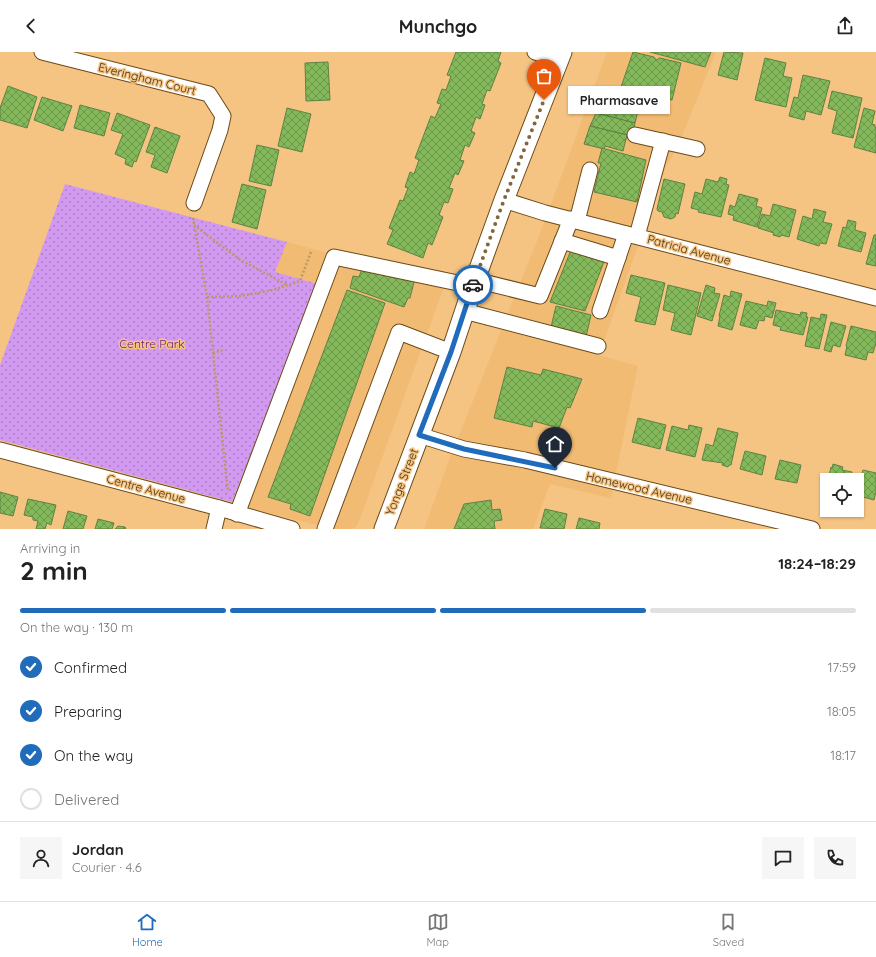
<!DOCTYPE html>
<meta charset="utf-8">
<style>
body{margin:0;font-family:Quicksand,sans-serif;background:#f6f6f6;color:#222;height:100vh;display:flex;flex-direction:column;font-size:15px;white-space:nowrap}
*{box-sizing:border-box;margin:0}
p{font-size:13px;color:#767676}
.icon{flex:none;width:22px;height:22px;fill:none;stroke:currentColor;stroke-width:2;stroke-linecap:round;stroke-linejoin:round}
.map{position:relative;height:477px;overflow:hidden}
.drawer{display:flex;flex-direction:column;background:#fff;flex:1}
.drawer>*{flex:none}
.fabs{position:absolute;left:820px;top:421px;display:grid;gap:8px}
.fabs a{display:grid;place-items:center;width:44px;height:44px;border-radius:0px;background:#fff;box-shadow:0 1px 3px #0004;font-size:20px}
.pin{position:absolute;display:grid;place-items:center;width:34px;height:34px;color:#fff;margin:-41px -17px;border-radius:50% 50% 50% 0;rotate:-45deg;box-shadow:0 0 4px #0007}
.pin .icon{rotate:45deg}
.courier{position:absolute;display:grid;place-items:center;width:40px;height:40px;margin:-20px;border:3px solid #206cbb;border-radius:50%;background:#fff;color:#222;box-shadow:0 1px 5px #0007}
.bubble{position:absolute;height:28px;border-radius:0px;background:#fff;box-shadow:0 1px 3px #0004;font-size:13px;font-weight:800;line-height:28px;text-align:center}
.summary em{font-style:normal;font-weight:800}
.summary div{display:flex;flex-direction:column-reverse}
.summary{display:flex;align-items:center;justify-content:space-between;height:68px;padding:0 20px}
h1{font-size:26px;font-weight:800;line-height:30px}
.bar{display:grid;grid-template-columns:repeat(4,1fr);gap:6px 4px;align-content:center;height:48px;padding:0 20px}
.bar i{height:5px;border-radius:3px;background:#e0e0e0}
.bar .active{background:#206cbb}
.bar p{grid-column:span 4}
.line{display:flex;align-items:center;gap:10px;padding:0 20px;border-top:1px solid #e0e0e0}
.line div{flex:1}
.round{display:grid;place-items:center;flex:none;width:42px;height:42px;border-radius:0px;background:#f6f6f6}
ol{padding:0 20px;list-style:none}
li{display:flex;align-items:center;gap:12px;height:44px}
li p{margin-inline-start:auto}
li .icon{padding:4px;border-radius:50%;background:#206cbb;color:#fff;stroke-width:4}
li:last-child{color:#767676}
li i{width:22px;height:22px;border:2px solid #e0e0e0;border-radius:50%}
header{display:flex;justify-content:space-between;align-items:center;height:52px;padding:0 20px;background:#fff;font-size:18px;font-weight:800}
.menu{display:flex;justify-content:space-around;align-items:center;height:56px;border-top:1px solid #e0e0e0;background:#fff;font-size:11px;color:#767676}
.menu a{display:grid;justify-items:center;gap:2px}
.menu .active{color:#206cbb}
.map>svg:first-child{display:block}
</style>
<header><svg class="icon" aria-label="back" viewBox="0 0 24 24"><path d="M15 5l-7 7 7 7"/></svg>Munchgo<svg class="icon" aria-label="share" viewBox="0 0 24 24"><path d="M12 15V3M7 8l5-5 5 5M5 13v7h14v-7"/></svg></header>
<div class="map">
<svg width="876" height="477" viewBox="0 0 876 477">
<defs>
<pattern id="park-dots" width="8" height="8" patternUnits="userSpaceOnUse"><rect width="8" height="8" fill="#d299f1"/><path d="M2 2h.1M6 6h.1" fill="none" stroke="#ac7dc2" stroke-width="1.8" stroke-linecap="round"/></pattern>
<pattern id="building-cross-hatch" width="8" height="8" patternUnits="userSpaceOnUse"><rect width="8" height="8" fill="#83b95a"/><path d="M0 0l8 8M0 8l8-8" fill="none" stroke="#6d9749"/></pattern>
</defs>
<rect width="100%" height="100%" fill="#f5c483"/>
<g fill="#f1bb73">
<polygon points="607,0 716,0 678,94 666,115 599,303 638,314 611,446 550,432 533,477 424,477 448,411 541,179"/>
<polygon points="287,190 445,232 361,464 356,475 351,477 332,477 261,459 232,450 318,232 275,220"/>
</g>
<polygon fill="url(#park-dots)" points="65,132 287,190 275,220 318,232 232,450 0,388 0,313"/>
<g fill="url(#building-cross-hatch)" stroke="#5e8243">
<polygon points="456,0 501,0 498,9 501,11 490,39 487,38 482,52 485,53 480,67 476,65 471,79 475,81 469,95 465,93 460,108 464,109 458,123 455,121 449,136 453,137 448,151 444,150 439,163 443,165 432,193 428,191 423,206 387,192 393,178 389,176 400,148 403,149 408,136 405,135 410,120 414,122 419,108 415,106 431,64 435,66 441,52 437,51 442,37 446,38 451,24 447,23"/>
<polygon points="633,0 654,5 656,8 660,6 681,11 672,48 621,35"/>
<polygon points="650,0 711,0 705,15"/>
<polygon points="724,0 743,1 737,28 718,23"/>
<polygon points="765,6 786,11 783,24 792,26 786,55 755,48"/>
<polygon points="328,10 330,48 306,49 305,11"/>
<polygon points="803,23 830,29 821,63 806,59 804,68 789,64 794,45 798,46"/>
<polygon points="8,34 37,45 27,76 0,68 0,56"/>
<polygon points="604,37 645,50 644,60 600,49"/>
<polygon points="832,39 862,46 853,86 832,81 837,59 828,56"/>
<polygon points="42,45 72,54 63,79 34,68"/>
<polygon points="600,49 638,59 635,71 596,61"/>
<polygon points="80,53 110,61 104,84 74,76"/>
<polygon points="287,56 311,62 302,100 278,94"/>
<polygon points="864,56 875,59 872,72 875,73 875,75 876,76 876,101 854,95"/>
<polygon points="117,61 150,73 136,110 134,109 132,115 125,112 126,107 115,102 123,82 111,78"/>
<polygon points="596,61 635,71 632,84 590,74"/>
<polygon points="590,74 627,83 623,99 605,94 604,97 584,92"/>
<polygon points="155,75 180,84 167,121 151,115 155,103 146,100"/>
<polygon points="257,93 279,98 271,134 249,129"/>
<polygon points="602,96 646,108 637,150 594,140 601,111 598,111"/>
<polygon points="720,125 727,127 726,132 729,133 721,165 698,160 699,158 691,156 695,140 702,142 706,127 718,130"/>
<polygon points="664,127 685,132 678,162 676,161 675,165 671,167 664,165 662,160 658,159 657,157"/>
<polygon points="242,132 266,138 257,177 232,170"/>
<polygon points="739,142 758,147 756,154 762,156 757,175 733,168 734,164 728,162 730,153 735,155"/>
<polygon points="773,152 796,158 789,185 781,183 780,185 773,183 774,181 758,176 762,162 770,164"/>
<polygon points="814,157 826,160 823,170 832,172 826,192 820,191 819,194 797,187 803,164 812,167"/>
<polygon points="848,168 856,170 855,178 866,181 861,200 838,194 843,175 846,176"/>
<polygon points="874,183 876,183 876,214 866,212"/>
<polygon points="571,198 605,207 585,259 550,250"/>
<polygon points="363,214 415,226 410,246 408,246 404,255 350,236 353,224 359,225"/>
<polygon points="631,223 665,231 655,273 635,269 641,245 626,241"/>
<polygon points="668,233 701,241 691,283 671,278 675,261 663,258"/>
<polygon points="706,233 715,236 714,241 720,242 712,269 697,264"/>
<polygon points="347,238 385,251 310,464 290,457 291,452 268,445"/>
<polygon points="731,239 742,242 732,278 718,274 720,264 719,264 724,243 730,245"/>
<polygon points="746,249 767,254 768,249 776,251 772,266 765,264 764,269 759,268 756,277 740,273"/>
<polygon points="556,254 591,263 586,285 551,275"/>
<polygon points="776,258 800,263 801,260 807,261 806,265 808,265 803,283 780,278 781,275 773,273"/>
<polygon points="821,262 827,263 819,297 805,294 811,265 820,267"/>
<polygon points="831,270 846,274 840,295 833,293 831,300 824,298"/>
<polygon points="851,274 876,280 876,291 873,301 868,300 866,308 845,303 847,294 846,294"/>
<polygon points="507,315 541,323 543,317 582,327 570,356 567,355 559,376 533,369 532,375 494,366"/>
<polygon points="638,366 666,373 660,397 632,390"/>
<polygon points="689,373 702,376 695,405 666,398 672,374 688,378"/>
<polygon points="718,376 738,381 731,413 729,413 728,415 722,413 723,411 702,408 706,392 713,394"/>
<polygon points="745,399 766,404 762,423 740,417"/>
<polygon points="780,408 801,413 797,431 775,427"/>
<polygon points="833,412 843,415 842,418 852,420 850,428 828,428 831,415 832,416"/>
<polygon points="863,418 876,421 876,439 874,448 863,445 862,448 857,447 857,429 860,429"/>
<polygon points="0,440 18,445 13,464 0,461"/>
<polygon points="28,447 56,453 51,473 47,471 45,477 36,477 38,469 33,468 33,465 24,463"/>
<polygon points="491,448 492,458 500,457 502,468 494,469 495,477 454,477 464,452"/>
<polygon points="545,457 567,462 564,477 540,476"/>
<polygon points="68,459 87,464 83,477 63,477"/>
<polygon points="579,466 600,471 599,477 576,477"/>
<polygon points="98,467 114,471 112,477 95,477"/>
<polygon points="118,474 125,475 126,477 115,477"/>
</g>
<g fill="none" stroke-linecap="round" stroke-linejoin="round">
<defs>
<g id="minor">
<polyline points="42,0 209,42 223,64 220,78 194,151"/>
<polyline points="535,0 559,8"/>
<polyline points="635,83 697,97"/>
<polyline points="504,148 545,161 876,246"/>
<polyline points="577,169 590,118"/>
<polyline points="637,184 663,89"/>
<polyline points="562,189 618,206"/>
<polyline points="475,228 540,244 571,167"/>
<polyline points="464,259 598,294"/>
<polyline points="600,259 626,182"/>
<polyline points="419,383 464,397 525,408 812,477"/>
<polyline points="0,398 219,456 292,477"/>
<polyline points="237,462 334,205 472,234"/>
<polyline points="214,477 219,456"/>
<polyline points="325,477 399,280 451,300"/>
</g>
<polyline id="major" points="384,477 451,300 475,228 504,148 562,0"/>
</defs>
<use href="#minor" stroke="#6c4a18" stroke-width="17"/>
<use href="#major" stroke="#6c4a18" stroke-width="21"/>
<g stroke="#bf9762" stroke-width="2.5" stroke-dasharray="2 2" stroke-linecap="butt">
<polyline points="193,166 207,245 228,440"/>
<polyline points="194,173 239,207 287,233"/>
<polyline points="207,245 241,244 273,238 300,229 311,200"/>
<polyline points="213,301 223,298"/>
</g>
<use href="#minor" stroke="#fff" stroke-width="15"/>
<use href="#major" stroke="#fff" stroke-width="19"/>
</g>
<g fill="none" stroke-linecap="round" stroke-linejoin="round">
<polyline stroke="#84663d" stroke-width="4" stroke-dasharray="0 7.2" points="473,233 504,148 544,48"/>
<polyline stroke="#206cbb" stroke-width="5" points="473,233 451,300 419,383 464,397 555,416"/>
</g>
<g text-anchor="middle" stroke-width="3" stroke-linejoin="round" paint-order="stroke">
<g font-size="12" fill="#473318" stroke="#f5c483">
<text transform="translate(147 27) rotate(14)" y="4">Everingham Court</text>
<text transform="translate(689 198) rotate(15)" y="4">Patricia Avenue</text>
<text transform="translate(402 430) rotate(-69)" y="4">Yonge Street</text>
<text transform="translate(639 436) rotate(13)" y="4">Homewood Avenue</text>
<text transform="translate(146 437) rotate(15)" y="4">Centre Avenue</text>
</g>
<g font-size="12" fill="#681d87" stroke="#f5c483">
<text x="152" y="296">Centre Park</text>
</g>
</g>
</svg>
<div class="fabs">
<a><svg class="icon" aria-label="locate" viewBox="0 0 24 24"><circle cx="12" cy="12" r="6"/><path d="M12 2v4M12 18v4M2 12h4M18 12h4"/></svg></a>
</div>
<div class="pin" style="left:544px;top:48px;background:#ea580c"><svg class="icon" aria-label="bag" viewBox="0 0 24 24"><path d="M5 8h14l-1 12H6zM9 8a3 3 0 0 1 6 0"/></svg></div>
<div class="pin" style="left:555px;top:416px;background:#1f2937"><svg class="icon" aria-label="home" viewBox="0 0 24 24"><path d="M3 11l9-7 9 7M6 9v11h12V9"/></svg></div>
<div class="courier" style="left:473px;top:233px"><svg class="icon" aria-label="car" viewBox="0 0 24 24"><path d="M5 17H2v-5l4-1 3-4h7l3 4 3 1v5h-3M9 17h6M6 11h13"/><circle cx="7" cy="17" r="2"/><circle cx="17" cy="17" r="2"/></svg></div>
<div class="bubble" style="left:568px;top:34px;width:102px">Pharmasave</div>
</div>
<section class="drawer">
<div class="summary"><div><h1>2 min</h1><p>Arriving in</p></div><em>18:24–18:29</em></div>
<div class="bar"><i class="active"></i><i class="active"></i><i class="active"></i><i></i><p>On the way · 130 m</p></div>
<ol>
<li><svg class="icon" aria-label="check" viewBox="0 0 24 24"><path d="M5 12l5 5 9-10"/></svg>Confirmed<p>17:59</p></li>
<li><svg class="icon" aria-label="check" viewBox="0 0 24 24"><path d="M5 12l5 5 9-10"/></svg>Preparing<p>18:05</p></li>
<li><svg class="icon" aria-label="check" viewBox="0 0 24 24"><path d="M5 12l5 5 9-10"/></svg>On the way<p>18:17</p></li>
<li><i></i>Delivered</li>
</ol>
<div class="line" style="height:72px"><a class="round"><svg class="icon" aria-label="person" viewBox="0 0 24 24"><circle cx="12" cy="8" r="4"/><path d="M4 21q1-7 8-7t8 7"/></svg></a><div><b>Jordan</b><p>Courier · 4.6</p></div><a class="round"><svg class="icon" aria-label="chat" viewBox="0 0 24 24"><path d="M4 5h16v11H9l-5 4z"/></svg></a><a class="round"><svg class="icon" aria-label="phone" viewBox="0 0 24 24"><path d="M5 4h4l2 5-3 2q2 4 5 5l2-3 5 2v4C11 20 4 13 5 4z"/></svg></a></div>
</section>
<nav class="menu">
<a class="active"><svg class="icon" aria-label="home" viewBox="0 0 24 24"><path d="M3 11l9-7 9 7M6 9v11h12V9"/></svg>Home</a>
<a><svg class="icon" aria-label="map" viewBox="0 0 24 24"><path d="M3 6l6-2 6 2 6-2v14l-6 2-6-2-6 2zM9 4v14M15 6v14"/></svg>Map</a>
<a><svg class="icon" aria-label="saved" viewBox="0 0 24 24"><path d="M7 4h10v16l-5-4-5 4z"/></svg>Saved</a>
</nav>
